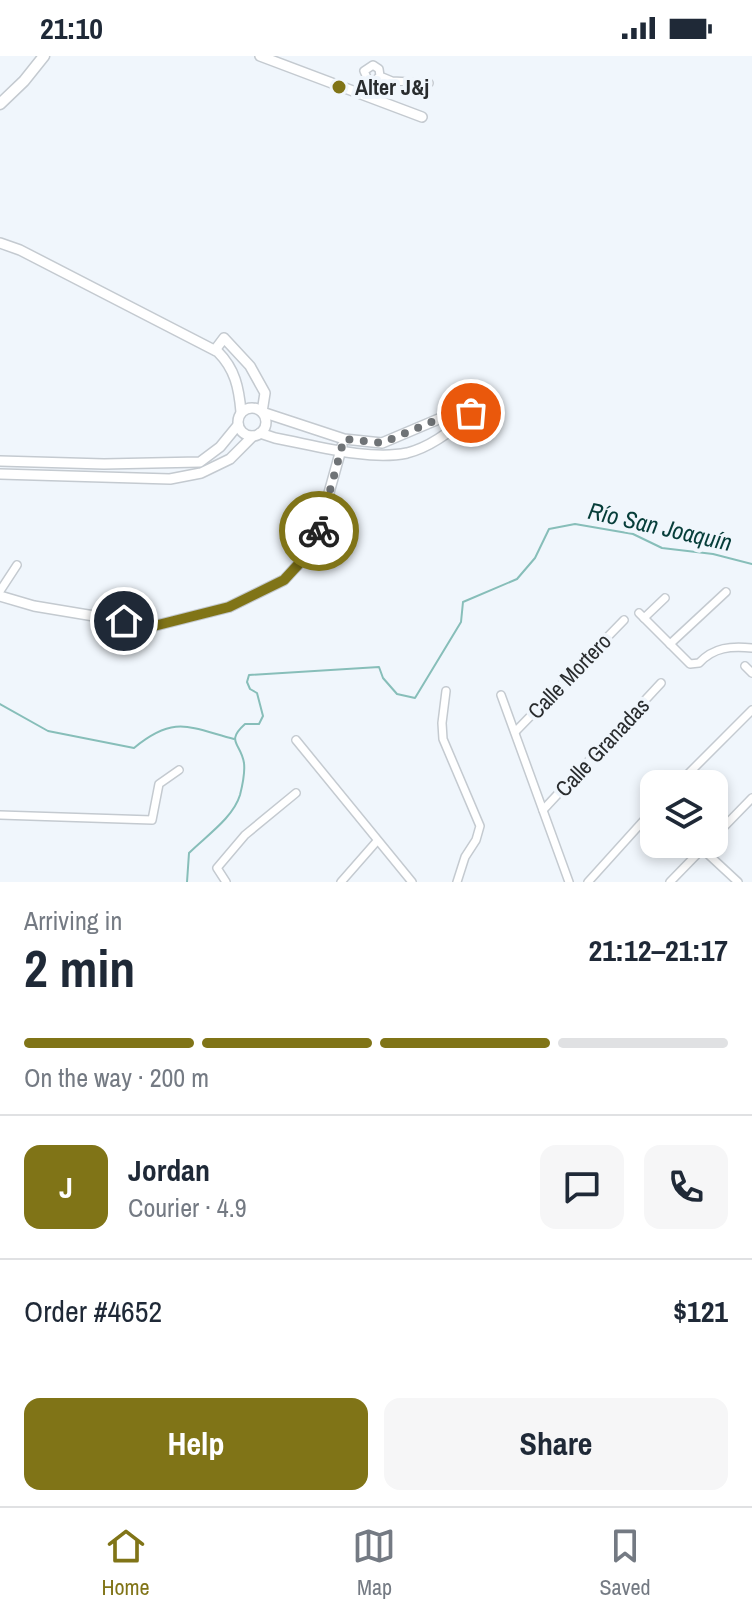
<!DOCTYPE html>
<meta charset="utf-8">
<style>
body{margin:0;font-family:"Archivo Narrow",sans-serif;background:#f6f6f7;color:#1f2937;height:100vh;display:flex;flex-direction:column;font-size:30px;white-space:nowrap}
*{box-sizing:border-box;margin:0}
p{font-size:26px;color:#747a83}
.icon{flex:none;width:44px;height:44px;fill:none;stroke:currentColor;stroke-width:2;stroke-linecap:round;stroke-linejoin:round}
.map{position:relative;height:826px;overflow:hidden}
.sheet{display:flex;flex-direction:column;background:#fff;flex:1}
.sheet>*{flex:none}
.tools{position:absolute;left:640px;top:714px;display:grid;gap:16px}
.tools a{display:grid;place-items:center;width:88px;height:88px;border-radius:16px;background:#fff;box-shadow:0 4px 12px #0003;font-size:40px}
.pin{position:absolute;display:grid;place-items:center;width:68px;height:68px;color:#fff;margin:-34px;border:4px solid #fff;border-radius:50%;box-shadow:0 2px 8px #0007}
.courier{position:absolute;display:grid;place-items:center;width:80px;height:80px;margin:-40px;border:6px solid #807417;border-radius:50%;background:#fff;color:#222;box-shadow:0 2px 10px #0007}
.summary em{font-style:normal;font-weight:700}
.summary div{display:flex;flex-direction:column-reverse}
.summary{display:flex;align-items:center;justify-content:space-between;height:136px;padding:0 24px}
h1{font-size:52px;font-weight:700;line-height:60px}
.bar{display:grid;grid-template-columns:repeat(4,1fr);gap:12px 8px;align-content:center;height:96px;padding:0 24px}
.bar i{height:10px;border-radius:6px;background:#e0e1e3}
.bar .selected{background:#807417}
.bar p{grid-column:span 4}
.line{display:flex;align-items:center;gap:20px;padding:0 24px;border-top:2px solid #e0e1e3}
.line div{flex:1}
.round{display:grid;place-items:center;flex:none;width:84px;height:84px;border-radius:16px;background:#f6f6f7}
.button{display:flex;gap:16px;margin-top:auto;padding:16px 24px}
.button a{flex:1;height:92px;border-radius:16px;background:#807417;color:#fff;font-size:32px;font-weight:700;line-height:92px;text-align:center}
.button a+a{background:#f6f6f7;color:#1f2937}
.status{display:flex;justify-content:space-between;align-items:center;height:56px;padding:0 40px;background:#fff;direction:ltr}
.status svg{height:22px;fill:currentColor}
.tab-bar{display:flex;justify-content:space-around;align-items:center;height:112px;border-top:2px solid #e0e1e3;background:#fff;font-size:22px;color:#747a83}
.tab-bar a{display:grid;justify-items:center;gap:4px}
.tab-bar .selected{color:#807417}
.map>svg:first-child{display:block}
</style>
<div class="status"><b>21:10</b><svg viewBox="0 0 49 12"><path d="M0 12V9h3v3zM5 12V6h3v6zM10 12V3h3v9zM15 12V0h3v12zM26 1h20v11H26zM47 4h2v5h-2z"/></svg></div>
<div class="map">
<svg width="752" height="826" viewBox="0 0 752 826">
<rect width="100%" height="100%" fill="#f0f6fc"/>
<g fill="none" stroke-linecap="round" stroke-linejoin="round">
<g stroke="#87beb9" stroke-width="2">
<path d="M0,648l48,27 86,17c40,-33 55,-21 100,-9"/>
<path d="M187,826l2,-29c17,-17 44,-35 51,-58 2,-8 5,-24 4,-32 -3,-20 -19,-21 1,-39h14l4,-8 -6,-23 -7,-4 -3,-7 2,-7 130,-8 4,11 14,16 18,4 46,-76 2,-20 54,-23 18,-21 14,-29 26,-5 58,10 29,14 51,6 39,10"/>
</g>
<defs>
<g id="minor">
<polyline points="380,20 379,13 373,9 364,15 369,26 373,26 380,20 392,25 429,27"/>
<polyline points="0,535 17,509"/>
<path d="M639,557l51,51 9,-1c15,-16 32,-17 53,-15"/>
<polyline points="644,562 665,542"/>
<polyline points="670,588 726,536"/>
<polyline points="745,610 752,617"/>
<polyline points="446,635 442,667 443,683 480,770 476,784 465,801 457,826"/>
<polyline points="501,639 569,826"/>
<polyline points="515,676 624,564"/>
<polyline points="296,684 412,826"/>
<polyline points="678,728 752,654"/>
<polyline points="543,754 661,627"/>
<polyline points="0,759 152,764 159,728 179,714"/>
<polyline points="714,781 752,742"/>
<polyline points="697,788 738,826"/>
<polyline points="226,826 217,812 245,779 296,737"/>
<polyline points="341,826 377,785"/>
<polyline points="588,826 654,753"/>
<polyline points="670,826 707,788"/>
</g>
<g id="tertiary">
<polyline points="260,0 422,61"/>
<path d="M0,187l20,7 198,102c17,17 21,36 23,60"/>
<path d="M215,294l9,-12 26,28 15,27 -3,19 82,27 38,4 59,-25 13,-13 15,-2 2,10c-17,16 -40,34 -64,40 -39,8 -93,-8 -132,-15l-15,-5"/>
<circle cx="252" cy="366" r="14"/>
<polyline points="0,405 104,408 200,406 220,391 238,369"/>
<polyline points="0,418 170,423 201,417 230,403 253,380"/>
<polyline points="0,540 34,550 154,570 229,551 284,524 307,499 317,480 342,390"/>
</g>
<polyline id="secondary" points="0,48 24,25 44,0"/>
</defs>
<use href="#minor" stroke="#c4cad0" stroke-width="10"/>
<use href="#tertiary" stroke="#c4cad0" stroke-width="12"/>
<use href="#secondary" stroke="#c4cad0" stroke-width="13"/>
<use href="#minor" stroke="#fff" stroke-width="7"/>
<use href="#tertiary" stroke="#fff" stroke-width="9"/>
<use href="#secondary" stroke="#fff" stroke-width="10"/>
</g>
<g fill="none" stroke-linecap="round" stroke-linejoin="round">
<polyline stroke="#6f7376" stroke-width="8" stroke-dasharray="0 14.4" points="319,475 344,383 382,387 441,362 454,349 469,347 471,357"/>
<polyline stroke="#807417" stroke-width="10" points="124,565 154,570 229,551 284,524 307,499 319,475"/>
</g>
<circle fill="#807417" stroke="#f0f6fc" stroke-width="3" cx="339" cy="31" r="8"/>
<g text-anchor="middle" stroke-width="8" stroke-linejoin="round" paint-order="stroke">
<g font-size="22" font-weight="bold" fill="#292c2e" stroke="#f0f6fc" text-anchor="start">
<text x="355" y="39">Alter J&amp;j</text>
</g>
<g font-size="22" fill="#292c2e" stroke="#f0f6fc">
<text transform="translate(569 620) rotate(-46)" y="8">Calle Mortero</text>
<text transform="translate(602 691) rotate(-47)" y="8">Calle Granadas</text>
</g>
<g font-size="24" font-style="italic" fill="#063d39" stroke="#f0f6fc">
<text transform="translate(660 471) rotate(13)" y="8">Río San Joaquín</text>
</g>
</g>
</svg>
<div class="tools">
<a><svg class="icon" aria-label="layers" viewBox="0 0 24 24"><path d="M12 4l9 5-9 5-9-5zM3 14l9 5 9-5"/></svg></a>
</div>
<div class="pin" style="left:471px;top:357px;background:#ea580c"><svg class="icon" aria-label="bag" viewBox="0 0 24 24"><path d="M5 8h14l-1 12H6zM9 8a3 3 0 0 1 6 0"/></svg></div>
<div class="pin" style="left:124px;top:565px;background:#1f2937"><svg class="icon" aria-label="home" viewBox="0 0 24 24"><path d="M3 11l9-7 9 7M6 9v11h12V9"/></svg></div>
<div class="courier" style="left:319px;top:475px"><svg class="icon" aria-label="bike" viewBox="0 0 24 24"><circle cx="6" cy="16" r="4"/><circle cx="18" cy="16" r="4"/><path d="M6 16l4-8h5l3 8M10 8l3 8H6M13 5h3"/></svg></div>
</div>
<section class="sheet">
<div class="summary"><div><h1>2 min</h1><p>Arriving in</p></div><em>21:12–21:17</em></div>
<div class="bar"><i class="selected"></i><i class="selected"></i><i class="selected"></i><i></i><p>On the way · 200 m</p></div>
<div class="line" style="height:144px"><b class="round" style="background:#807417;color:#fff">J</b><div><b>Jordan</b><p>Courier · 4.9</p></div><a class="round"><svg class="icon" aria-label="chat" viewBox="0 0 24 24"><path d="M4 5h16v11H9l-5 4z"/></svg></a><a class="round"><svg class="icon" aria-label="phone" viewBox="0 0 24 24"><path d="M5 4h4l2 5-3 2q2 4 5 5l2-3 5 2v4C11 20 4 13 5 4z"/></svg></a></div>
<div class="line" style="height:104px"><div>Order #4652</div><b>$121</b></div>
<div class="button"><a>Help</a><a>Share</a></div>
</section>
<nav class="tab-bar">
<a class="selected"><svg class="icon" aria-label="home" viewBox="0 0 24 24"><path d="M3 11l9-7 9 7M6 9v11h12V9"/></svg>Home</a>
<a><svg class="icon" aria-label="map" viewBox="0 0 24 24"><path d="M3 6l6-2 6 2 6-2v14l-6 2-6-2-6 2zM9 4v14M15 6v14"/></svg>Map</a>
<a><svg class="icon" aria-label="saved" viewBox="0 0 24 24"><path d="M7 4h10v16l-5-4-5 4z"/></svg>Saved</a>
</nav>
